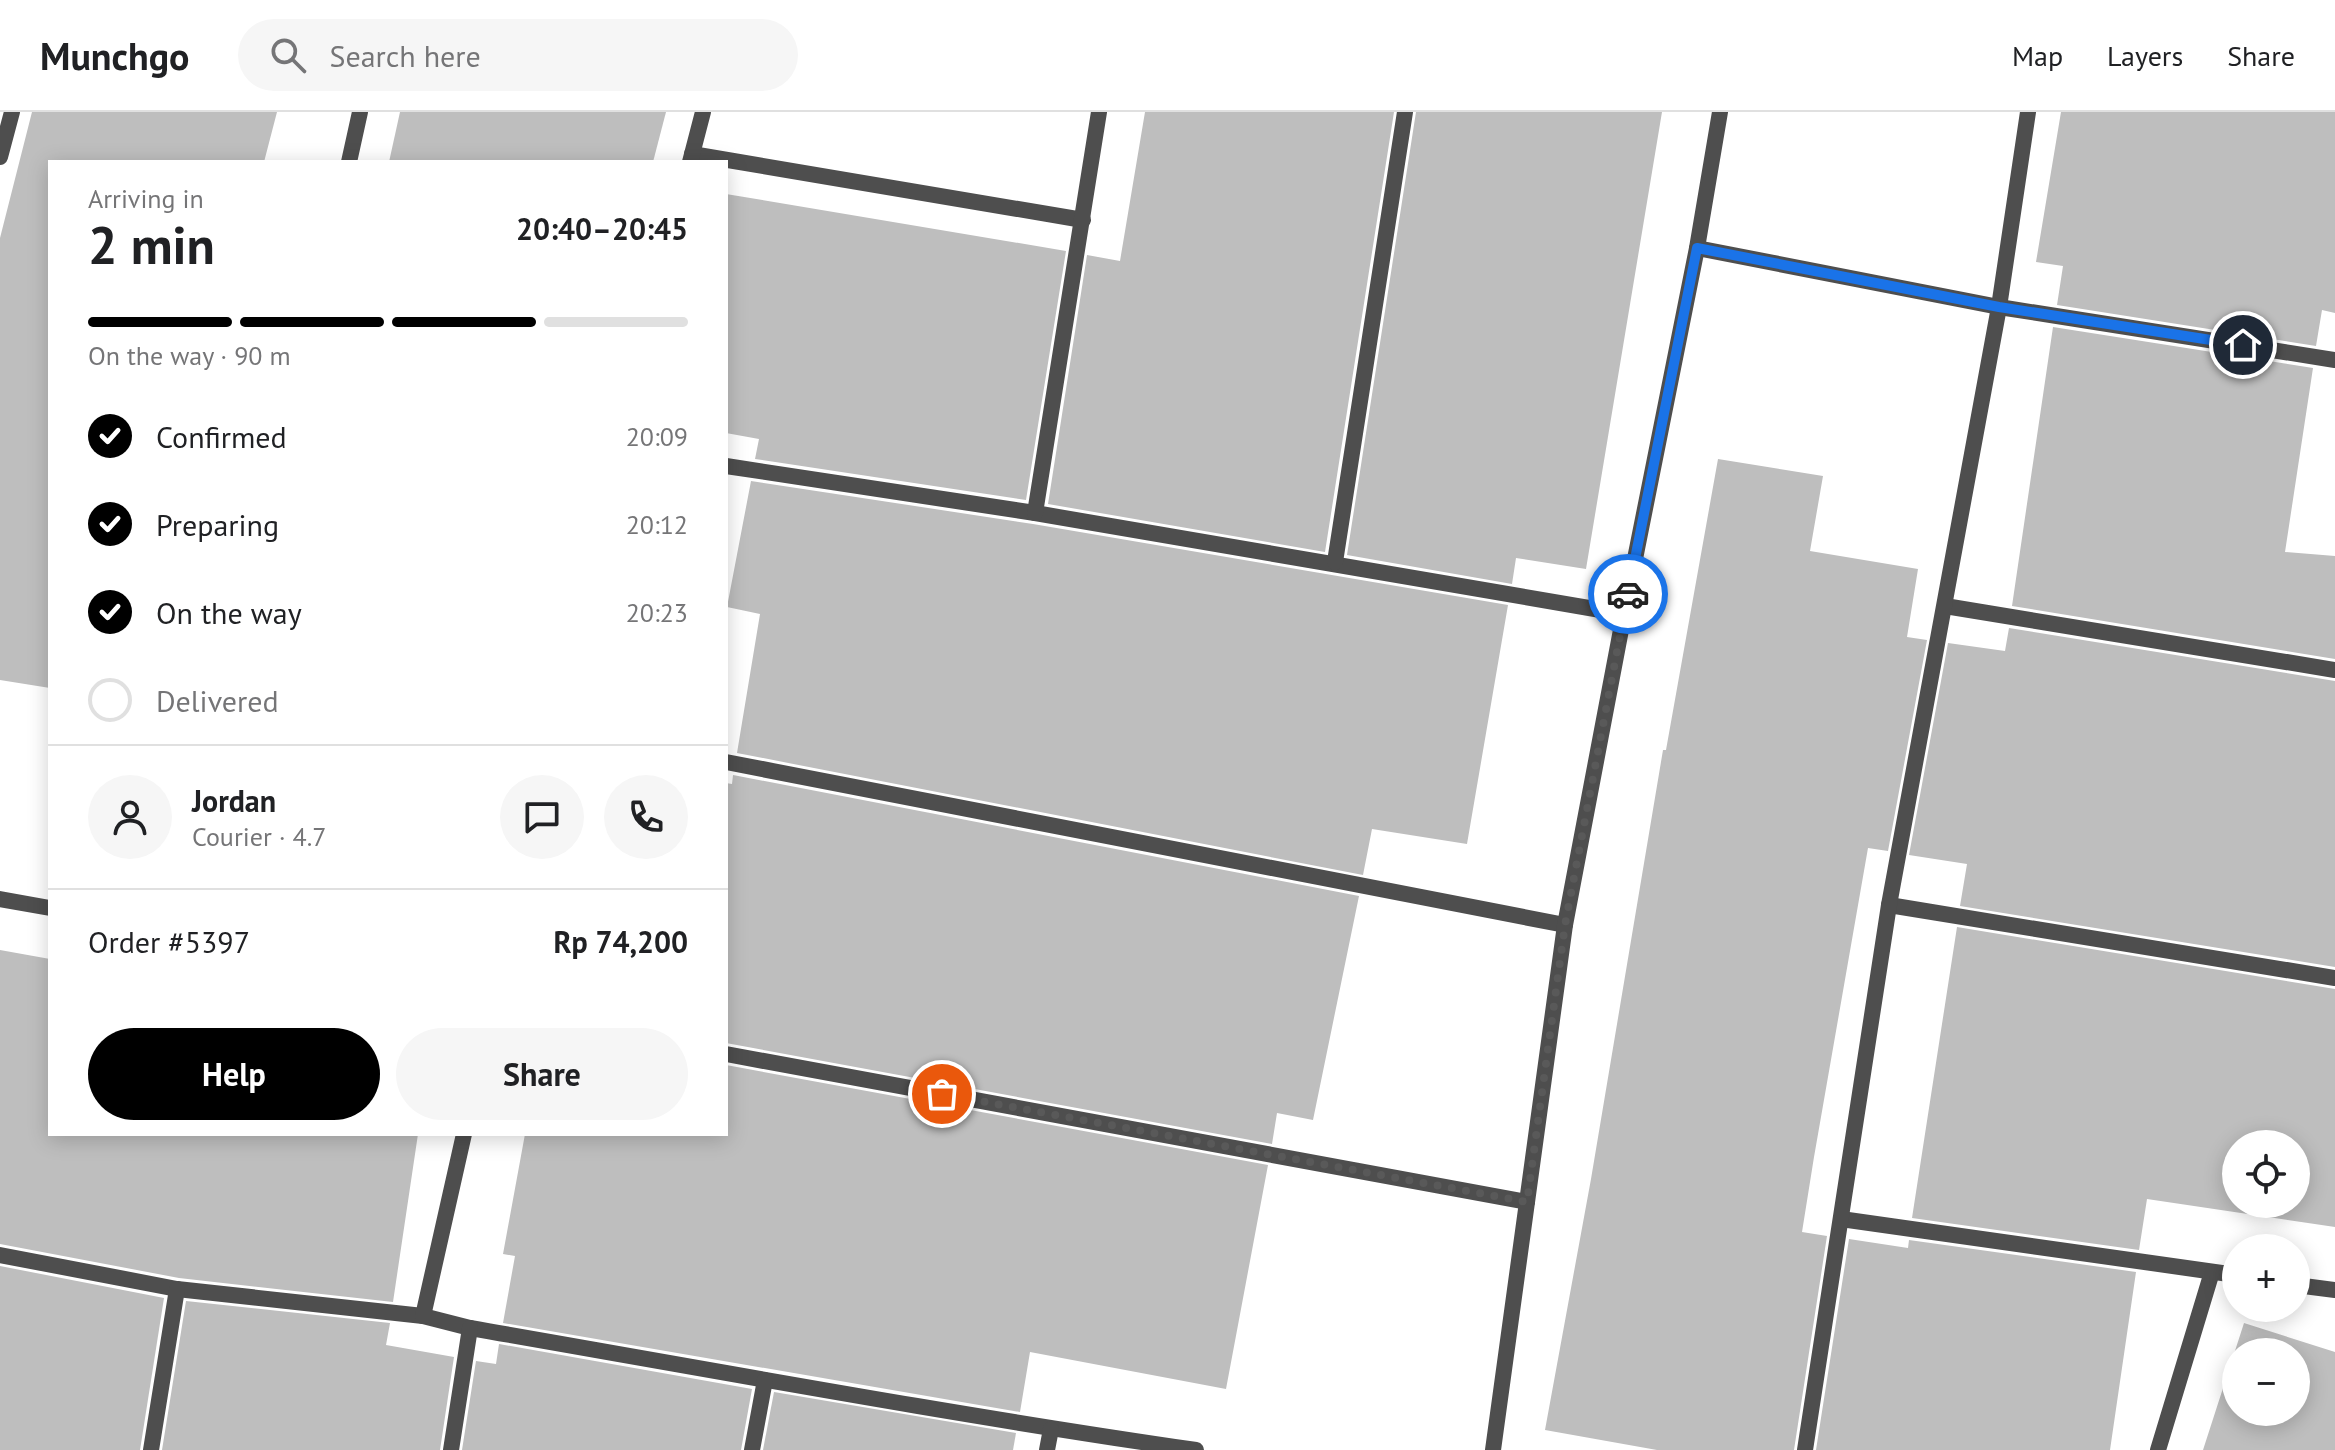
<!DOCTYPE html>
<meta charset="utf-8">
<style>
body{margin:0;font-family:"PT Sans",sans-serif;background:#f6f6f6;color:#202124;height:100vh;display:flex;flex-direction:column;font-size:30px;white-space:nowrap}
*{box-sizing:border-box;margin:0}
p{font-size:26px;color:#757577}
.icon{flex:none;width:44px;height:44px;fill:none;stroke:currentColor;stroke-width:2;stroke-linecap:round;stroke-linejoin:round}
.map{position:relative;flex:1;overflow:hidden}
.drawer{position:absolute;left:48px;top:48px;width:680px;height:976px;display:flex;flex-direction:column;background:#fff;border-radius:0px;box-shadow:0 4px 20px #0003}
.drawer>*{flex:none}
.tools{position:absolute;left:2222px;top:1018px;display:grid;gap:16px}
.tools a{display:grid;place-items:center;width:88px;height:88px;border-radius:50%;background:#fff;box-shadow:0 4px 20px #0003;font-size:40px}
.pin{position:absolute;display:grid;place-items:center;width:68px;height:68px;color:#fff;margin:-34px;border:4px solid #fff;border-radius:50%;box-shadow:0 2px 8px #0007}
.courier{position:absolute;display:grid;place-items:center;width:80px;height:80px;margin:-40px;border:6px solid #1a73e8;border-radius:50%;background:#fff;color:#222;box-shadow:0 2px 10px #0007}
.overview em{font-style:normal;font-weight:600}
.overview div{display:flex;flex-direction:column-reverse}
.overview{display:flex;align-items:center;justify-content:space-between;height:136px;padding:0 40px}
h1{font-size:52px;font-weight:600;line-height:60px}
.bar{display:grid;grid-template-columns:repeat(4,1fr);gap:12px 8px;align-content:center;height:96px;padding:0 40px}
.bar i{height:10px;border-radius:6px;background:#e0e0e0}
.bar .on{background:#000}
.bar p{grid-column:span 4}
.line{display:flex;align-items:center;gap:20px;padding:0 40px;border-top:2px solid #e0e0e0}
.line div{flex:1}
.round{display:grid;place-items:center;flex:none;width:84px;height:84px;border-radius:42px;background:#f6f6f6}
ol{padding:0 40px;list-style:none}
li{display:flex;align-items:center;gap:24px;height:88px}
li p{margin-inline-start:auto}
li .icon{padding:8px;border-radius:50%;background:#000;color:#fff;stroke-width:4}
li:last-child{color:#757577}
li i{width:44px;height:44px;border:4px solid #e0e0e0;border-radius:50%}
.button{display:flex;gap:16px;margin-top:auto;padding:16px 40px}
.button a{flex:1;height:92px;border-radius:48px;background:#000;color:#fff;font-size:32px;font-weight:600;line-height:92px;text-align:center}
.button a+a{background:#f6f6f6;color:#202124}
header{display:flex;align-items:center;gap:48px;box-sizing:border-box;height:112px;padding:0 40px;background:#fff;border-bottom:2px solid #e0e0e0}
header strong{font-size:38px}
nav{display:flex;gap:44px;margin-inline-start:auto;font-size:28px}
.search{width:560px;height:72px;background:#f6f6f6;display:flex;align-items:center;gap:20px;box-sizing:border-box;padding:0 28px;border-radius:44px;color:#757577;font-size:30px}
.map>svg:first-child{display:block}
</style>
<header>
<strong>Munchgo</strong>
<div class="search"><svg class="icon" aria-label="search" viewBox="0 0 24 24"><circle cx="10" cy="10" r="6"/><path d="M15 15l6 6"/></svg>Search here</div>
<nav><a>Map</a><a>Layers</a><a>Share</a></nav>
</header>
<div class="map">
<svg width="2335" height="1338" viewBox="0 0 2335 1338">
<rect width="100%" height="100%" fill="#fff"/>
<g fill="#bebebe" fill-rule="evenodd">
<polygon points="32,0 277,0 264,50 50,50 50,576 0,568 0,126"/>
<polygon points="400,0 666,0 653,50 389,50"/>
<polygon points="1145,0 1394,0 1325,440 1048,392 1087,143 1120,149"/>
<polygon points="1416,0 1662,0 1586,457 1516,446 1512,472 1347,443"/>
<polygon points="2061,0 2335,0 2335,201 2322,198 2316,234 2057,193 2063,154 2036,150"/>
<polygon points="726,82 1066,139 1026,388 755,347 759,327 726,321"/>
<polygon points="2053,215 2313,256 2285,440 2335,444 2335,547 2012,494"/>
<polygon points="1718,347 1823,364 1810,439 1918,457 1907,525 1927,528 1888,739 1868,736 1814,1045 1802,1120 1827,1124 1794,1338 1657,1338 1545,1318 1591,1067 1663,638 1666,638"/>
<polygon points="751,369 1033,412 1508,493 1467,732 1372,717 1363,763 737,641 760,502 727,495"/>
<polygon points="2009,516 2335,569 2335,855 1960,794 1967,752 1909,743 1948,531 2005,539"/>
<polygon points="733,663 1359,784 1313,1008 1277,1001 1272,1032 726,931 726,671 732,672"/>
<path d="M1957,815l378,62v238l-188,-28 -8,51 -227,-32zM2236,1032h60v60h-60z"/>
<polygon points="0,838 50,847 50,1022 418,1022 393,1190 179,1166 0,1132"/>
<polygon points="726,953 1268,1053 1226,1277 1030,1240 1020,1300 503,1211 515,1144 503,1142 525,1022 726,1022"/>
<polygon points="1849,1127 1908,1136 1909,1128 2136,1160 2110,1338 1816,1338"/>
<polygon points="0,1154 164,1186 140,1338 0,1338"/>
<polygon points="186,1189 390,1211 386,1233 454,1245 440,1338 162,1338"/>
<path d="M2244,1211l91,29v98h-132zM2236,1240h60v60h-60z"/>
<polygon points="499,1232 752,1277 741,1338 462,1338 476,1249 496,1252"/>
<polygon points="774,1280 1016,1321 1013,1338 763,1338"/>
</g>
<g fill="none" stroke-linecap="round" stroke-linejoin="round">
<g stroke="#4e4e4e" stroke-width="16">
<polyline points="692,42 1083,108"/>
<polyline points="0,45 12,0"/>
<polyline points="690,50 703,0"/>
<polyline points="1697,136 1999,195 2335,248"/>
<polyline points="726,354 1035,401 1624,502"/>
<polyline points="1035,401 1099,0"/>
<polyline points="1335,450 1405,0"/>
<polyline points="1945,494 2335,558"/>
<polyline points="726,650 1565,813"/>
<polyline points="1889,793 2335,866"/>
<polyline points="726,942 1527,1090"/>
<polyline points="1841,1107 2236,1163"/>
<path d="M0,1143l177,34 246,27 47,12c242,42 484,87 726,122"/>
<polyline points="2296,1173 2335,1178"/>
<polyline points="423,1204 464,1022"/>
<polyline points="151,1338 177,1177"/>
<polyline points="451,1338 470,1216"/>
<polyline points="752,1338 765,1268"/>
<polyline points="1047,1338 1051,1317"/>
<polyline points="1493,1338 1565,813 1624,502 1697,136 1720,0"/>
<polyline points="1805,1338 1889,793 1999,195 2028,0"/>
<polyline points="2158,1338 2212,1160"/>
</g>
<g stroke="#4e4e4e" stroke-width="16">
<polyline points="349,50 360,0"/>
<polyline points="0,787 50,796"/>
</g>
</g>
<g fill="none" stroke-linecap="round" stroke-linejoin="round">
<polyline stroke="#595959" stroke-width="8" stroke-dasharray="0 14.4" points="942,982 1527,1090 1565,813 1628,482"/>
<polyline stroke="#1a73e8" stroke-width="10" points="1628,482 1697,136 1999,195 2243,233"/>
</g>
</svg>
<div class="tools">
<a><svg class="icon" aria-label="locate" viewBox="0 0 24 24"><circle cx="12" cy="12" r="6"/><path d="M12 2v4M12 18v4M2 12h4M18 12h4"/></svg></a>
<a>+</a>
<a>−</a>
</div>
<div class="pin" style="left:942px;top:982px;background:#ea580c"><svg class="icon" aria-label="bag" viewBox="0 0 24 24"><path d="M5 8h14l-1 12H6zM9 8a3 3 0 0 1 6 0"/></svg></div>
<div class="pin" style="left:2243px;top:233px;background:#1f2937"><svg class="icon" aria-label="home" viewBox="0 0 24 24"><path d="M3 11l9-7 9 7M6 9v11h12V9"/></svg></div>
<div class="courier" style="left:1628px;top:482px"><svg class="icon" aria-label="car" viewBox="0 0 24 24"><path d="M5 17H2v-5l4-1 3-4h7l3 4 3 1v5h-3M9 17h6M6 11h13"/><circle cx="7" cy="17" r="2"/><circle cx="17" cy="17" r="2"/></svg></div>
<section class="drawer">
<div class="overview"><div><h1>2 min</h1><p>Arriving in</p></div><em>20:40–20:45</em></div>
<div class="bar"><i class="on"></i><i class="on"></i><i class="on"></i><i></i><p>On the way · 90 m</p></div>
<ol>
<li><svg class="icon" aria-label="check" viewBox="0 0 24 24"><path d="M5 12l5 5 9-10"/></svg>Confirmed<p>20:09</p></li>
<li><svg class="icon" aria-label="check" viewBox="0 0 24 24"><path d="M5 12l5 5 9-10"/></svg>Preparing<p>20:12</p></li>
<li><svg class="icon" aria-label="check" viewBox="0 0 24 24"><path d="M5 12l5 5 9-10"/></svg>On the way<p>20:23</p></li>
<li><i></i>Delivered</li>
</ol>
<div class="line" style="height:144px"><a class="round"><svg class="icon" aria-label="person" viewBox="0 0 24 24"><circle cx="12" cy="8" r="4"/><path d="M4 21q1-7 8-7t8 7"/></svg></a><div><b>Jordan</b><p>Courier · 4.7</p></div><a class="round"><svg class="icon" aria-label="chat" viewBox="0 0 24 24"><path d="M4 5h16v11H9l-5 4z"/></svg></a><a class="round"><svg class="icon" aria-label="phone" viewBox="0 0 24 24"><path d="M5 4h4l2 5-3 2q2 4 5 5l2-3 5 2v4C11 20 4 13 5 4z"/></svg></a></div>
<div class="line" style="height:104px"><div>Order #5397</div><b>Rp 74,200</b></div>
<div class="button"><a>Help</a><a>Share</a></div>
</section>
</div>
